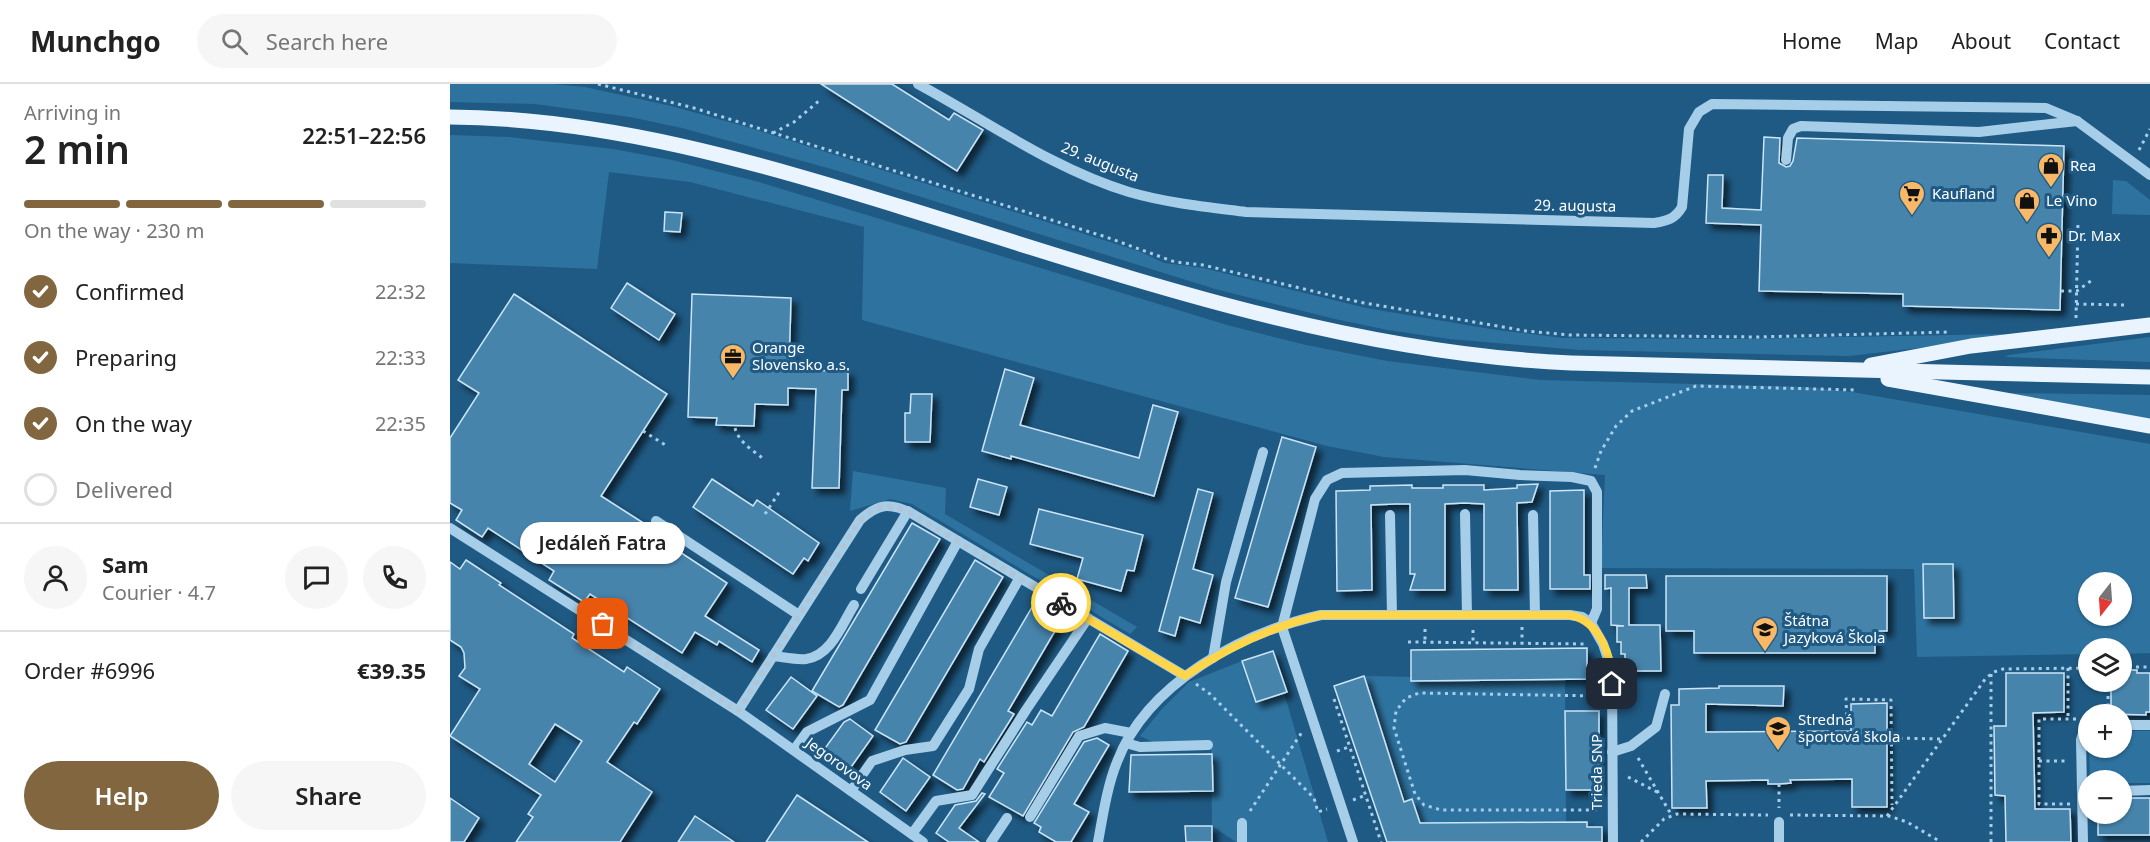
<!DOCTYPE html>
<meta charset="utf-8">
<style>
body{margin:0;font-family:"Noto Sans",sans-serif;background:#f6f6f6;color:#222;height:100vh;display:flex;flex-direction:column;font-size:22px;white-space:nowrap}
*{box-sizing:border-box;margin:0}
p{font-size:20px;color:#767676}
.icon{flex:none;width:33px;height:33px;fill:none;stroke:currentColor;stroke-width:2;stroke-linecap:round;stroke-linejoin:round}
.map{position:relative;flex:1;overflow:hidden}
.sheet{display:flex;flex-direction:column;background:#fff;width:450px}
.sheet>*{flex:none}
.needle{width:39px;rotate:197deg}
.tools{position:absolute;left:1628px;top:488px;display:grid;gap:12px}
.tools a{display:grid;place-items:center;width:54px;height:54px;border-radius:50%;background:#fff;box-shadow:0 2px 4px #0004;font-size:30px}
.pin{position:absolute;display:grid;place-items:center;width:51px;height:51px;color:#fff;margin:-26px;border-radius:12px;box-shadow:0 3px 9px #0006}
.courier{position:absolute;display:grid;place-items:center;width:60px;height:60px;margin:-30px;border:4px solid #ffd54a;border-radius:50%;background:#fff;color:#222;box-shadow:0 2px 8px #0007}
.bubble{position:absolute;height:42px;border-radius:21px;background:#fff;box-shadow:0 2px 4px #0004;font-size:20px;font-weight:600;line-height:42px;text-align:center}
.overview em{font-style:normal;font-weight:600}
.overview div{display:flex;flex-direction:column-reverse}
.overview{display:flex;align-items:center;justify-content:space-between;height:102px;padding:0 24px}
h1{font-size:39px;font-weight:600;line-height:45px}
.bar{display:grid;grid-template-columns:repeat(4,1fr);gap:9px 6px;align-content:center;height:72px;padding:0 24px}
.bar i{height:8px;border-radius:4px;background:#e0e0e0}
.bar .on{background:#826640}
.bar p{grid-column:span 4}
.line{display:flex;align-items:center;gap:15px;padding:0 24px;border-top:2px solid #e0e0e0}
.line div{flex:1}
.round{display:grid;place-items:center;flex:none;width:63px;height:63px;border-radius:32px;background:#f6f6f6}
ol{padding:0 24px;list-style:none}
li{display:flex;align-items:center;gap:18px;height:66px}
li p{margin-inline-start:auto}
li .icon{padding:6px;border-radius:50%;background:#826640;color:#fff;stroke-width:4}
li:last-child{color:#767676}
li i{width:33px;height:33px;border:3px solid #e0e0e0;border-radius:50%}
.cta{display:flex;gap:12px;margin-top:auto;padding:12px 24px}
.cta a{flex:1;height:69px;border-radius:36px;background:#826640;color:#fff;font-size:24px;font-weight:600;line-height:69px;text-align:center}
.cta a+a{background:#f6f6f6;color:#222}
header{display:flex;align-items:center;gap:36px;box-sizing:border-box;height:84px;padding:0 30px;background:#fff;border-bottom:2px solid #e0e0e0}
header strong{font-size:28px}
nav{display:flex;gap:33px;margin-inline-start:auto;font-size:21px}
.search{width:420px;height:54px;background:#f6f6f6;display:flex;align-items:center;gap:15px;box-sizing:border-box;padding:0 21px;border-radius:33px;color:#767676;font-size:22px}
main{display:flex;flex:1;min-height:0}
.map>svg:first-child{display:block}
</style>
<header>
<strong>Munchgo</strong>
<div class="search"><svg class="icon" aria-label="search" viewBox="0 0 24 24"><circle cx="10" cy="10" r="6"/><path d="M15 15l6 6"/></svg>Search here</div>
<nav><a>Home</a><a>Map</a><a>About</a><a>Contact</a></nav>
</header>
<main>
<section class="sheet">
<div class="overview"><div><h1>2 min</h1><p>Arriving in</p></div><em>22:51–22:56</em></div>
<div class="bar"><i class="on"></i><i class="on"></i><i class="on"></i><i></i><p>On the way · 230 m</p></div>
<ol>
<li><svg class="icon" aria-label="check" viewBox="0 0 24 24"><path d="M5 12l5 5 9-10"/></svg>Confirmed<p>22:32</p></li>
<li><svg class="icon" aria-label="check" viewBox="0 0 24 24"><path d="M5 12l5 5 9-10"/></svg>Preparing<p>22:33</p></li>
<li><svg class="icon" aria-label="check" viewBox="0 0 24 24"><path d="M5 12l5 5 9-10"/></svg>On the way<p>22:35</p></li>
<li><i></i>Delivered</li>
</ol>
<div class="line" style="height:108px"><a class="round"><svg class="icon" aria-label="person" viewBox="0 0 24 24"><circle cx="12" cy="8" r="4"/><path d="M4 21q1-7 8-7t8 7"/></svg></a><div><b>Sam</b><p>Courier · 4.7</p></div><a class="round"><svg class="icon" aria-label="chat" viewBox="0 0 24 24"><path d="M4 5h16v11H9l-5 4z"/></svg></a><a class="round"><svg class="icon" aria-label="phone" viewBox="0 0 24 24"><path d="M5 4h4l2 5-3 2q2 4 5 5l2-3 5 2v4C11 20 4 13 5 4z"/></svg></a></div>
<div class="line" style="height:78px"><div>Order #6996</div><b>€39.35</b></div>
<div class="cta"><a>Help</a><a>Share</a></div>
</section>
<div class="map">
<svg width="1700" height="758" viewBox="0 0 1700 758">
<defs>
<filter id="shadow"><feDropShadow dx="5.5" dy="5.5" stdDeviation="3" flood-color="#0009"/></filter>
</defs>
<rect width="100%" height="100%" fill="#1f5a84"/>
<g fill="#2e73a0" fill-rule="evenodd">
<polygon points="0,0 103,0 135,3 221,22 297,43 691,168 714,179 753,184 916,224 1040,245 1113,254 1290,255 1557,250 1477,263 1399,272 1130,266 999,255 938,246 885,235 765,205 385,86 232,44 180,33 85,20 0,18"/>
<path d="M0,51l59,2 104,12 59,11 87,22 468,143 79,20 81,16 154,19 263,7 48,5 298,52v209l-29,1v-6h-33v6l-171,3 -3,-88 -313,-1 4,-93 -221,-18 -57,-11 -465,-126 2,-93 -174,-45 -81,-10 -12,97 -147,-6zM1638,498h33v33h-33z"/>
<polygon points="1663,96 1676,97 1700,116 1700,131 1662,130"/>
<polygon points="1700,253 1700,278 1555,273 1559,271"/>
<polygon points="1557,309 1700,311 1700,335"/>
<polygon points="403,387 496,404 495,430 687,543 680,550 462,420 440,415 400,427"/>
<polygon points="792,577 806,618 834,609 878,758 786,758 762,742 761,657 703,658 690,652 711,626 739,598"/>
<polygon points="914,592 1115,596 1116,738 962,739"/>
<polygon points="1671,647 1700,647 1700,699 1671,699 1671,696 1640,696 1639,663 1671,663"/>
</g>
<g fill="#4784ac" stroke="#cae5f7" stroke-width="1.5" fill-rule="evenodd" filter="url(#shadow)">
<polygon points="371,0 442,0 499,36 504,29 533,46 507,87"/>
<polygon points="1314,53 1330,54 1329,79 1336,83 1340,82 1343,77 1347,54 1614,62 1610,226 1453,222 1453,210 1309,207 1311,141 1256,139 1258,91 1273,91 1272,124 1311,126"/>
<polygon points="215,128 232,129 230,148 214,147"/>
<polygon points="177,199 225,230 209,256 161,224"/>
<polygon points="64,210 217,310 151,412 195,440 195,445 277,499 255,532 309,566 302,578 269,557 267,561 245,548 232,569 140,510 134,518 99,496 104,487 38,444 32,453 6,436 12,426 0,419 0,354 29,309 8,296"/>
<polygon points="242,210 341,214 339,286 398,287 398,306 392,306 389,404 362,404 366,305 338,304 338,321 305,320 304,342 266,341 267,334 238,333"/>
<polygon points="555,285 584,294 570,341 689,374 703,321 728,328 704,412 561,372 561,375 532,367"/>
<polygon points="461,310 482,310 480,358 455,358 455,329 460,329"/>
<polygon points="832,353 866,363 818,523 785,514"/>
<polygon points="262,395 303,422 307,416 369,459 358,477 354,474 343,490 243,423"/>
<polygon points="528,395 557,403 549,431 520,423"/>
<polygon points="1088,400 1082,418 1067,419 1068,506 1034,506 1034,420 1014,419 995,420 995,506 960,506 965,490 960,490 960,420 945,420 921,421 922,506 887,507 886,407 920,406 920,402 962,401 962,404 993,404 993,401 1034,401 1034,406 1067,404 1067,401"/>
<polygon points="748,405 763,409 743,485 763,491 750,539 730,533 725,552 709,547"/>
<polygon points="1134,406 1134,491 1140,491 1140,505 1100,505 1100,407"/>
<polygon points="589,425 693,451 684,487 677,486 671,507 627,495 633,474 580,460"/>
<polygon points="462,439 490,455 393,621 389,623 362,607"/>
<path d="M16,476l35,23 -2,2 75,49 -2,4 52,34 3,-5 33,22 -23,35 -3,-2 -27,40 45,30 -32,50h-104l17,-25 -5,-3 13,-19 -91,-59 30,-47 -21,-13 6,-8 -1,-15 -3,-6 -11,-7v-78l10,7zM105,640l27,17 -27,41 -26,-18z"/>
<polygon points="525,476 553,493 456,658 450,660 425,646"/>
<polygon points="1473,480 1503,480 1504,534 1474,534"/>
<polygon points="1155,491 1196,491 1197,504 1179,504 1179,541 1210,541 1211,587 1175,587 1175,570 1171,570 1171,558 1167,558 1167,542 1174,542 1161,541 1161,504 1155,505"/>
<polygon points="1216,492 1437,492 1437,547 1425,547 1425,569 1244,569 1244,547 1216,547"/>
<polygon points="588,513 615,530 558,627 564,630 534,678 530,675 513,705 507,706 483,691"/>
<polygon points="650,550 678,567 634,643 623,648 573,732 539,713 554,689 547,685 577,638 582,641 591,626 602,632"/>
<polygon points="1137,564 1137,595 961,597 961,566"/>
<polygon points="823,567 837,608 806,618 792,577"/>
<polygon points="1671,586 1687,586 1687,589 1700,589 1700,628 1696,628 1696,631 1661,630 1661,597 1671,597"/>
<polygon points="1556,589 1614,589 1614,628 1583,629 1585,725 1620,725 1621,758 1556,758 1555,712 1545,711 1544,642 1556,642"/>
<polygon points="914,592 954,718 962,715 970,739 1137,738 1137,743 1152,743 1152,758 937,758 884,602"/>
<polygon points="341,593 367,612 343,645 316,626"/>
<polygon points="1269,602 1334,602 1333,622 1256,620 1256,648 1401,647 1401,620 1437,619 1437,723 1402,723 1402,695 1340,696 1341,699 1329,700 1318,700 1318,696 1256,697 1257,724 1222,724 1221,621 1229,621 1229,605 1269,604"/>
<polygon points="1115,627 1149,627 1149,706 1116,706"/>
<polygon points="400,635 423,652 399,686 373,667 394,638"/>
<polygon points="647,654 659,661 624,720 639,728 621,758 606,758 589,748 591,743 584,739 634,658"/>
<polygon points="762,670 763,707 679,708 681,671"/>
<polygon points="453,674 480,693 456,727 430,708"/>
<polygon points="532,709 535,710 509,744 529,758 499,758 486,749 505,721 526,717"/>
<polygon points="347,711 418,758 316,758"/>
<polygon points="0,714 29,734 14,758 0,758"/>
<polygon points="1671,714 1700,714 1700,751 1648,751 1648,729 1671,729"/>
<polygon points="245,732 284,758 228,758"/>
<polygon points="735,742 762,742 762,758 736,758"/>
</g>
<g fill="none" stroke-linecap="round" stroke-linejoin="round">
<g stroke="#a6cee9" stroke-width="3" stroke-dasharray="3 4.5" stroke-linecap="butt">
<polyline points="148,0 244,24 656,153 725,178 753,181 909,218 1076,247 1120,251 1306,253 1499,248"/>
<polyline points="323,49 344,38 370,16"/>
<polyline points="1689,66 1700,45"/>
<polyline points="1611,207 1627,207 1642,196"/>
<polyline points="1626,220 1677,221"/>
<polyline points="1626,234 1628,137"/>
<path d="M285,344c4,15 19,23 30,32"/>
<polyline points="193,347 217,362"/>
<polyline points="1145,384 1151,367 1166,342 1182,327 1246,302 1407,306"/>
<polyline points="315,430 330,407"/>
<polyline points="1072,543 1072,559"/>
<polyline points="975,545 975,559"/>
<polyline points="1023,546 1023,559"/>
<polyline points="958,558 1136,560"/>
<polyline points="1671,583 1700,583"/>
<polyline points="1618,584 1618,635"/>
<polyline points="1541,590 1541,758"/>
<polyline points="746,600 760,610 864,714 868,728 877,725"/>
<polyline points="1148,612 969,609 956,614 946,627 944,644 965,710 974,721 991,726 1148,726"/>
<polyline points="884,615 931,758"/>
<polyline points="1658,630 1658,597"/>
<polyline points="1397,639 1396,615 1441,616 1442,721"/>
<polyline points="1442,654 1492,655"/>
<polyline points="887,667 899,663"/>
<polyline points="1188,674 1222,732"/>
<polyline points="1589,677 1617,677"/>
<polyline points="1178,693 1209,709"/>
<polyline points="1329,700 1329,724"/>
<polyline points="903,716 916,711"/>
<polyline points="1620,720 1589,720 1589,635 1626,635"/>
<polyline points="800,727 852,648"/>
<polyline points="1340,731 1439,732 1457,738 1491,758"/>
<polyline points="1437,732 1536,594 1544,588 1553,585 1638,584"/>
<polyline points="1191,758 1214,735 1227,730 1318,731"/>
</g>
<g stroke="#a6cee9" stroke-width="10">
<path d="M468,0c69,37 135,85 211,108 38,11 78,15 117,20l408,11c13,-2 21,-4 28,-16l7,-78 10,-17 13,-8 334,4 31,13 73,54"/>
<polyline points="1336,76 1338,54 1343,45 1351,42 1529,48 1627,37"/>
<polyline points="1015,430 1017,531"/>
<polyline points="940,431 942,531"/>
<polyline points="1083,431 1085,531"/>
<polyline points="206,437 349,531"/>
<polyline points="0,444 288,627"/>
<polyline points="411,505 458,427"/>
<polyline points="832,543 865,415 877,396 892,389 1015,386 1070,391 1122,393 1141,397 1147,408 1147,525 1141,539"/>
<polyline points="832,543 903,758"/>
<path d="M323,572c10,1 22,4 33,3 25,-3 36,-35 48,-54"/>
<polyline points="763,574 776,498 813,368"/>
<polyline points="1671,641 1700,641"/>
<polyline points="676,659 690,663 758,661"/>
<polyline points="344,666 357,648 420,616 508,457"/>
<polyline points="1162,668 1181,662 1206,643 1215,610"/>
<polyline points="401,707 422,677 455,666 483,662 519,605 529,565 569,495"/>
<polyline points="1671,707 1700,706"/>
<polyline points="580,733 629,652 655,644 681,649"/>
<polyline points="1329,738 1329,758"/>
<polyline points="462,750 486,717 522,711 576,626 638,534"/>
<path d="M473,758l-185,-131 122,-191c18,-16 29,-18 51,-7l274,163"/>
<polyline points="541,758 557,734"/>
<path d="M648,758c5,-27 9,-55 19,-80 30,-79 126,-130 204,-147h249l12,2 9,6 12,21 9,27 1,171"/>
<polyline points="792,758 792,739"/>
<polyline points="1633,758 1631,656 1634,646 1638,644"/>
</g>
<g stroke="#e9f4fe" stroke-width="15">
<path d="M0,33c157,1 309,46 458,92 217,67 434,144 663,154l579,14"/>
<polyline points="1421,281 1521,262 1700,241"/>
<polyline points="1438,295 1700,342"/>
</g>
</g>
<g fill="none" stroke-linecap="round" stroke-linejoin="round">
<path stroke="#b1c5d4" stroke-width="6" stroke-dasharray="0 10.8" d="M153,540l135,87 122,-191c18,-16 29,-17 51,-7l150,90"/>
<path stroke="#ffd54a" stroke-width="8" d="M611,519l124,73c41,-28 88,-50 136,-61h249c30,6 42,41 42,69"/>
</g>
<defs>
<symbol id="shop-pin" viewBox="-11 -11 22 30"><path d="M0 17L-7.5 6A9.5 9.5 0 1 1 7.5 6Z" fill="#f8b865" stroke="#1f5a84"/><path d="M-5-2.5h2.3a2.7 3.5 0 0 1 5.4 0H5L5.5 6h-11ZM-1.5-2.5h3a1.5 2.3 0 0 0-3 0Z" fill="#111"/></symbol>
<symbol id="supermarket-pin" viewBox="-11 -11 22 30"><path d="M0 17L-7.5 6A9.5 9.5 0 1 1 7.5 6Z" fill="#f8b865" stroke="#1f5a84"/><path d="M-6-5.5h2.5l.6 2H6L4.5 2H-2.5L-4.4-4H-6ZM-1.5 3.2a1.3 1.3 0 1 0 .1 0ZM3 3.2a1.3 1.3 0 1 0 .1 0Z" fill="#111"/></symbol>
<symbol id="pharmacy-pin" viewBox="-11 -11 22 30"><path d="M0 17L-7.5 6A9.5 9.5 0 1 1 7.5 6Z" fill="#f8b865" stroke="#1f5a84"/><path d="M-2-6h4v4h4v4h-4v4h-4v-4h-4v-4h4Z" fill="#111"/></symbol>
<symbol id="office-pin" viewBox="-11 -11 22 30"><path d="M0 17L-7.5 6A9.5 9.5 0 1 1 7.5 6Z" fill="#f8b865" stroke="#1f5a84"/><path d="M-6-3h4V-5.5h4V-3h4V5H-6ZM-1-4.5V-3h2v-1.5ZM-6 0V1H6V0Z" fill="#111"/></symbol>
<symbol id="school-pin" viewBox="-11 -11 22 30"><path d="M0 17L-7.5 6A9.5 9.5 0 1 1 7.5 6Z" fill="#f8b865" stroke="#1f5a84"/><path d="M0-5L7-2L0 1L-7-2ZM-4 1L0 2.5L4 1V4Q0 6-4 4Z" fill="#111"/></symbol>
</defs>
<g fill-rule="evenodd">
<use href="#shop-pin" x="1586" y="67" width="30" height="40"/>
<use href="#supermarket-pin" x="1447" y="95" width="30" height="40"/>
<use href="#shop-pin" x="1562" y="102" width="30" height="40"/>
<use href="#pharmacy-pin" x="1584" y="137" width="30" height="40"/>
<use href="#office-pin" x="268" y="258" width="30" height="40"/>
<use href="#school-pin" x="1300" y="531" width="30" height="40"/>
<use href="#school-pin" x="1313" y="630" width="30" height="40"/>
</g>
<g text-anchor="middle" stroke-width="6" stroke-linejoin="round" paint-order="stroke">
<g font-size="15" fill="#fff" stroke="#1f5a84">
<text transform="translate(650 78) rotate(22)" y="5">29. augusta</text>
<text transform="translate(1125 122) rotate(1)" y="5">29. augusta</text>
<text transform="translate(389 680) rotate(36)" y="5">Jegorovova</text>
<text transform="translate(1147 688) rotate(-90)" y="5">Trieda SNP</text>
</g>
<g font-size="15" fill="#fff" stroke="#1f5a84" text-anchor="start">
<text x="1620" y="87">Rea</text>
<text x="1482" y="115">Kaufland</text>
<text x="1596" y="122">Le Vino</text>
<text x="1618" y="157">Dr. Max</text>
<text x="302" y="269">Orange<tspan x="302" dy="17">Slovensko a.s.</tspan></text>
<text x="1334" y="542">Štátna<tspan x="1334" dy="17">Jazyková Škola</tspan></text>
<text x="1348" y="641">Stredná<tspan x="1348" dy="17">športová škola</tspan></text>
</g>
</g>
</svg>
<div class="tools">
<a><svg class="needle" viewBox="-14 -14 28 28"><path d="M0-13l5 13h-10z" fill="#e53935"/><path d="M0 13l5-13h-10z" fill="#767676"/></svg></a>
<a><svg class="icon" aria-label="layers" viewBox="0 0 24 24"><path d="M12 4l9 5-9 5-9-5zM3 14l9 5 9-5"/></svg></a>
<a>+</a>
<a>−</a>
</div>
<div class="pin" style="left:153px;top:540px;background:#ea580c"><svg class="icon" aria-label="bag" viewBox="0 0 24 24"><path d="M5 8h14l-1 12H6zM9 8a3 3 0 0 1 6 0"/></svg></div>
<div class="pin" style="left:1162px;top:600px;background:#1f2937"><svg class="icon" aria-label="home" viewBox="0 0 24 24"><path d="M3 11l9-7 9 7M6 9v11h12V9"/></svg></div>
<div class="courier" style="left:611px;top:519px"><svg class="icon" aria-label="bike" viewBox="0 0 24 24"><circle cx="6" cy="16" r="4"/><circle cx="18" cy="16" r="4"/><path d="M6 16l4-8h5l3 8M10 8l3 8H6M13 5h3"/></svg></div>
<div class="bubble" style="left:70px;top:438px;width:165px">Jedáleň Fatra</div>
</div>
</main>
